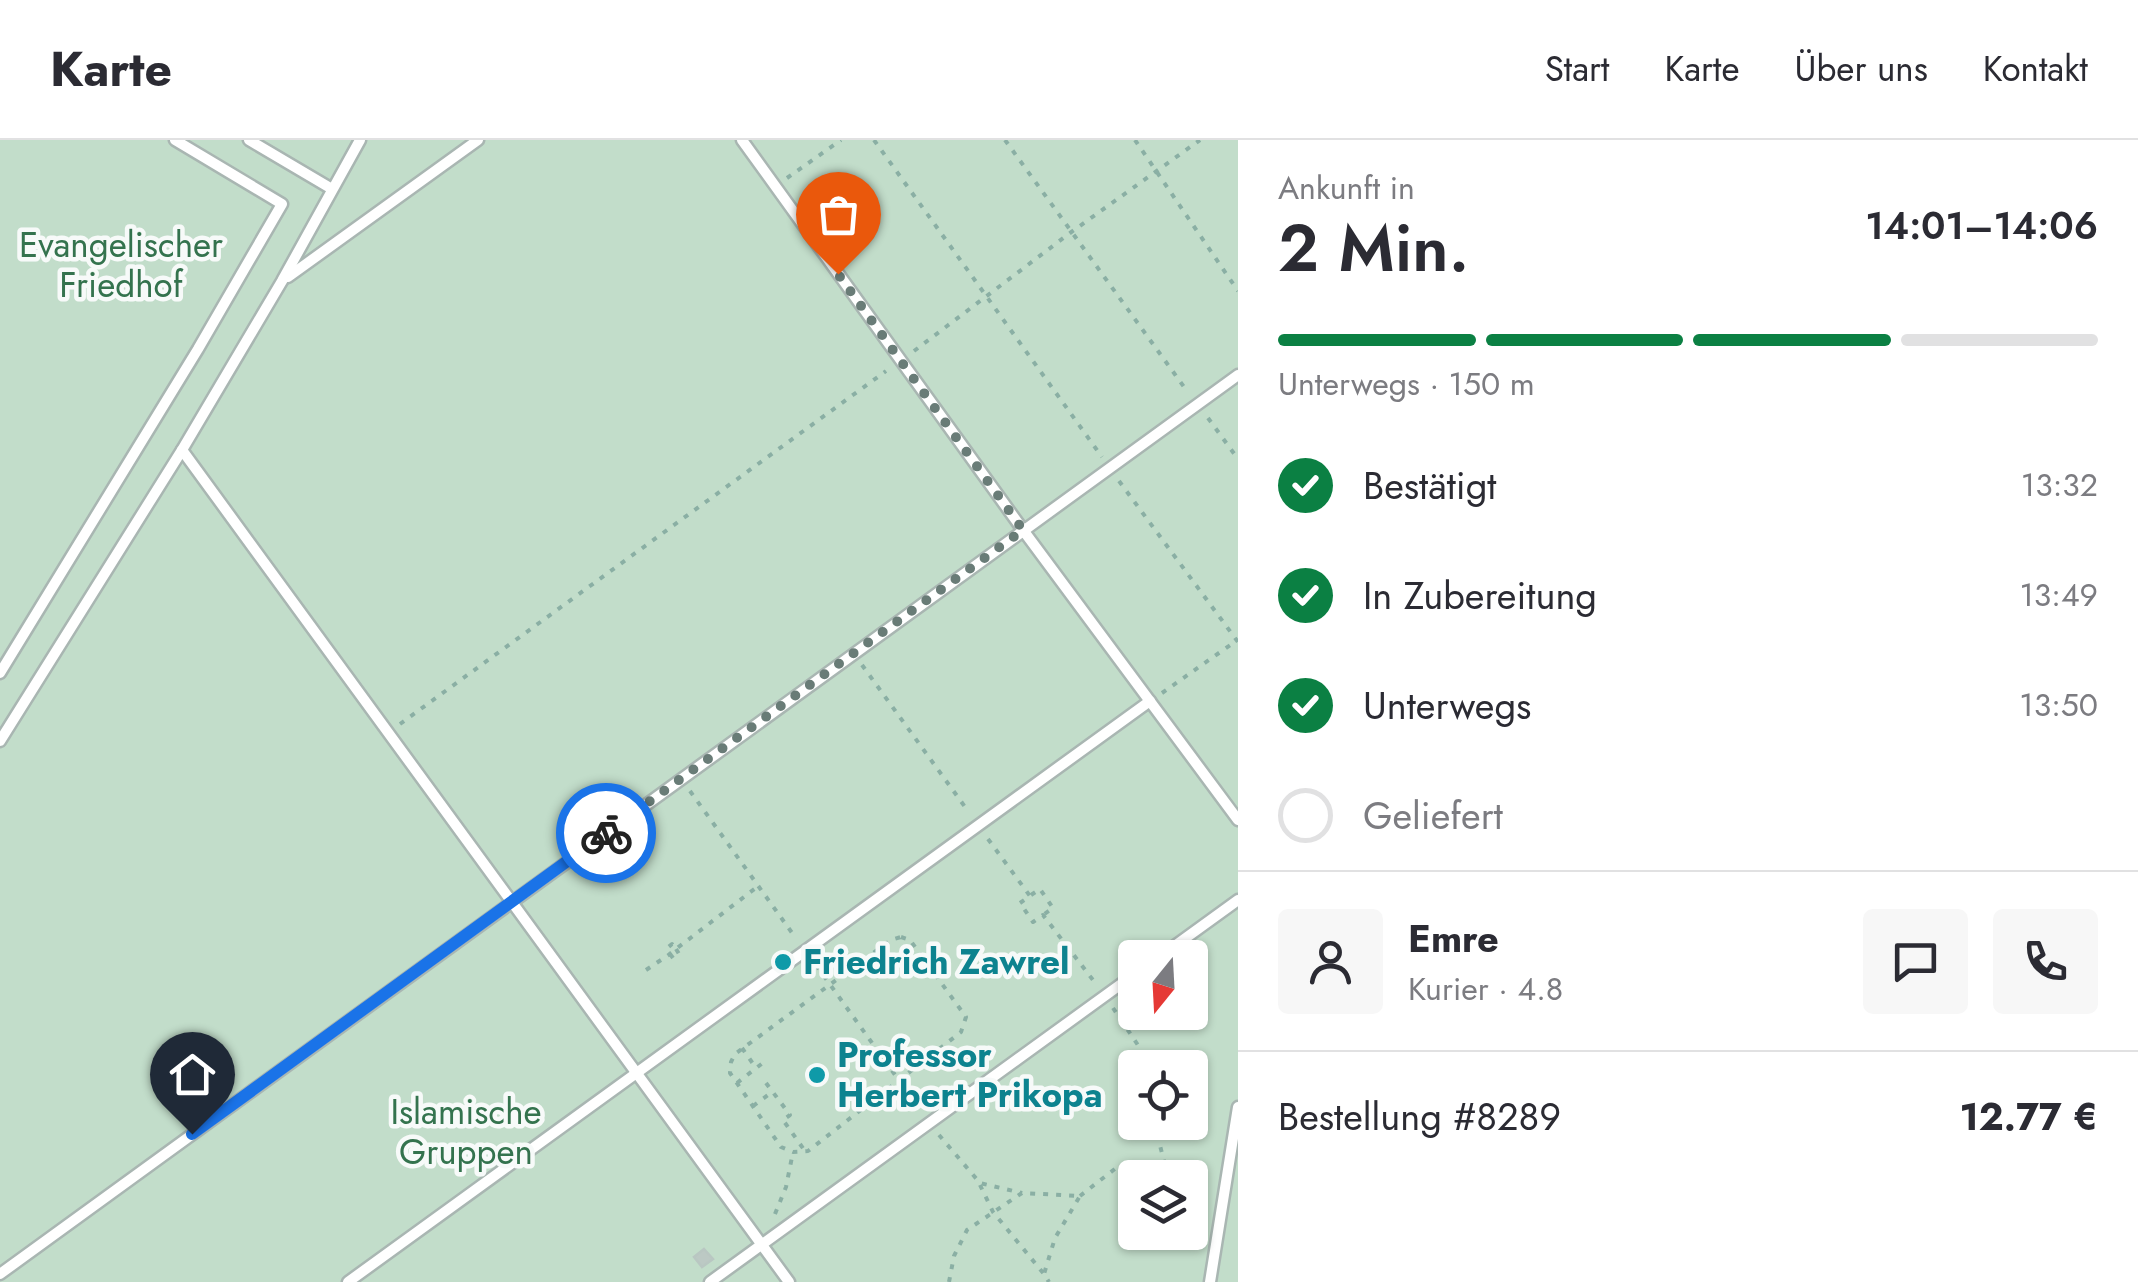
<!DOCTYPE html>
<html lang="de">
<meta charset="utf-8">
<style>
body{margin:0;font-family:Jost,sans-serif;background:#f7f7f7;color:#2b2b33;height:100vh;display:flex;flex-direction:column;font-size:38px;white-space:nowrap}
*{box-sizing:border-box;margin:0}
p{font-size:32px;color:#7c7c81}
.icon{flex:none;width:55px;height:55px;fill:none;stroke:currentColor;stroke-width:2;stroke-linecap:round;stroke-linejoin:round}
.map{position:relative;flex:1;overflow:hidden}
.sheet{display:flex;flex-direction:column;background:#fff;width:900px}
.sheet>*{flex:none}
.needle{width:65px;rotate:198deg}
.controls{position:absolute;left:1118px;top:800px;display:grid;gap:20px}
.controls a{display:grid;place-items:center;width:90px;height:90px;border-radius:10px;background:#fff;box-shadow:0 2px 8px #0004;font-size:50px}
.pin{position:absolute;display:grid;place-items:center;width:85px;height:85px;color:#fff;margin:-102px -42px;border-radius:50% 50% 50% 0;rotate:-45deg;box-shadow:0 0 10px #0007}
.pin .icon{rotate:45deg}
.courier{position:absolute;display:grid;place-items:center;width:100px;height:100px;margin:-50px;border:8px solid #1a73e8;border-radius:50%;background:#fff;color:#222;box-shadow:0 2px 12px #0007}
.headline em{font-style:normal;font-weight:600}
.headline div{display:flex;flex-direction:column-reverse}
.headline{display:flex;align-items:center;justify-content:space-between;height:170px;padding:0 40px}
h1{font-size:65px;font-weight:600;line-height:75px}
.bar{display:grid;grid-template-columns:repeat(4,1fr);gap:15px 10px;align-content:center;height:120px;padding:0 40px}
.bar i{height:12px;border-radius:8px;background:#e1e1e2}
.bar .active{background:#0b8043}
.bar p{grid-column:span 4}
.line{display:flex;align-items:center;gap:25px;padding:0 40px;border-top:2px solid #e1e1e2}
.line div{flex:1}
.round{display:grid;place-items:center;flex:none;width:105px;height:105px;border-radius:10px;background:#f7f7f7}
ol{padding:0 40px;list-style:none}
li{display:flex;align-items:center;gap:30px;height:110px}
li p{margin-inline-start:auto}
li .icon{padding:10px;border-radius:50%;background:#0b8043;color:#fff;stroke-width:4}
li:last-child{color:#7c7c81}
li i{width:55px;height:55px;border:5px solid #e1e1e2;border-radius:50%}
header{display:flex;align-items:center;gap:60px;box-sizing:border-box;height:140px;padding:0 50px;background:#fff;border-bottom:2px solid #e1e1e2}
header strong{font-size:48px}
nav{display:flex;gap:55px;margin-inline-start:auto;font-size:35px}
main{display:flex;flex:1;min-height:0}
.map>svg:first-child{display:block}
</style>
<header>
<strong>Karte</strong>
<nav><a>Start</a><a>Karte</a><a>Über uns</a><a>Kontakt</a></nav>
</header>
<main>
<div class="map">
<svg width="1238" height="1142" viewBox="0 0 1238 1142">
<rect width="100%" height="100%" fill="#e6eeeb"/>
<path fill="#c2ddca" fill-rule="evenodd" d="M0,0h1238v1142h-1238zM1135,818h55v54h-55zM1135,928h55v54h-55zM1135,1038h55v54h-55z"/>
<polygon fill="#bcc9c4" stroke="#b9c7c2" stroke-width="2.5" points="704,1109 713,1119 702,1127 694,1117"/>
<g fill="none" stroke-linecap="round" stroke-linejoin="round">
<defs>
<g id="service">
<polyline points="249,0 332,49"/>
<polyline points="742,0 1023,390 1238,680"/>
<polyline points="288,137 478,0"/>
<polyline points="182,310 789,1142"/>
<polyline points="0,533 198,209 282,64 175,0"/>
<polyline points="0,601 182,310 282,141 360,0"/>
<polyline points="1158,818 1238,760"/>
<polyline points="0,1134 1238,235"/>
<polyline points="348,1142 1150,561"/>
<polyline points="710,1142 1135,834"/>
<polyline points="1210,1142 1238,967"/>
</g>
</defs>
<use href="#service" stroke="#a9b6b2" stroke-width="15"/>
<g stroke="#8aafa4" stroke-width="4" stroke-dasharray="5 8" stroke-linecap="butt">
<polyline points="874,0 1102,317"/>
<polyline points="1005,0 1187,251"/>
<polyline points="1135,0 1238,151"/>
<polyline points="787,38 841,0"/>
<polyline points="914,211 1070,93 1200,0"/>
<polyline points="1208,278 1238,319"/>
<polyline points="1119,341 1238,502"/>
<polyline points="862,525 968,671"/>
<polyline points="1162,553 1236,501"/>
<polyline points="400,584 886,231"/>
<polyline points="690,651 795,797"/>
<polyline points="988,699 1030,756 1020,763 1033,782 1043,775 1096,844"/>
<polyline points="1031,755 1040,749 1053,768 1043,775"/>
<polygon points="901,797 910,800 966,877 961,892 808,1011 793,1012 781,1007 730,933 731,922 735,914 891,800"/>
<polyline points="670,814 673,818 679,814 676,809"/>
<polyline points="816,825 921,971"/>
<polyline points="646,830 670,814 666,809 672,804 676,809 757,747"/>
<polyline points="1113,868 1150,923 1150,928"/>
<polyline points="742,908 756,928"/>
<polyline points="737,943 764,922"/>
<polyline points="766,943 790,975 783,980 805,1011"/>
<polyline points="753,966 772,952"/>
<polyline points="1154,982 1165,1025"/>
<polyline points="939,995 980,1043 1022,1053"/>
<polyline points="980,1045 993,1072 1044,1134"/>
<polyline points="1190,1055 1205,1058"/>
<polyline points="1080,1056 1116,1028 1165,1025 1173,1038"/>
<polyline points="775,1074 786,1047 793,1012"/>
<polyline points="949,1142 954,1116 967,1090 1022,1053 1080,1056 1055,1098 1044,1134 1049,1142"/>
</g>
<use href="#service" stroke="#fff" stroke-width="10"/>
</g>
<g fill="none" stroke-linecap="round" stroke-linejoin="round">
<polyline stroke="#697c77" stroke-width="10" stroke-dasharray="0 18" points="606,693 1023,390 838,134"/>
<polyline stroke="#1a73e8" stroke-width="12" points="192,994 606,693"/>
</g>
<g fill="#0f9aa8" stroke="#f7faf9" stroke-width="4">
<circle cx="783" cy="822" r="10"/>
<circle cx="817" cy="935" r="10"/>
</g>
<g text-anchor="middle" stroke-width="9" stroke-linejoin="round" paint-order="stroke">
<g font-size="35" fill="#34734e" stroke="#f7faf9">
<text x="121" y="117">Evangelischer<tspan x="121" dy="40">Friedhof</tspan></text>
<text x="466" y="984">Islamische<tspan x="466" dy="40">Gruppen</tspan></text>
</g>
<g font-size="35" font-weight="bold" fill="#0d838f" stroke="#f7faf9" text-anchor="start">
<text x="803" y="834">Friedrich Zawrel</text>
<text x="837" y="927">Professor<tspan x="837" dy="40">Herbert Prikopa</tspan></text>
</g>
</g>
</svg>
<div class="controls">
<a><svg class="needle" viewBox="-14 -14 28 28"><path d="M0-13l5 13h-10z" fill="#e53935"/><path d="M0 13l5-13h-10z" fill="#7c7c81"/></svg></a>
<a><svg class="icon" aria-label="locate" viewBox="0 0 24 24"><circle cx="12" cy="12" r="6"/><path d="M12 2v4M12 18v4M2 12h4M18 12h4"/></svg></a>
<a><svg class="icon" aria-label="layers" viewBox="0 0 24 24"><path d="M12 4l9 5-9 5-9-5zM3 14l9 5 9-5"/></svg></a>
</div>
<div class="pin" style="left:838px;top:134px;background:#ea580c"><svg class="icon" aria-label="bag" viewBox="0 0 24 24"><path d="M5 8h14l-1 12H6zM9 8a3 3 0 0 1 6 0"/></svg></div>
<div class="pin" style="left:192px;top:994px;background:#1f2937"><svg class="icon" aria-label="home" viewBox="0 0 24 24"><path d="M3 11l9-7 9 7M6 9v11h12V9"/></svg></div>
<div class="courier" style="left:606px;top:693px"><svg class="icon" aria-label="bike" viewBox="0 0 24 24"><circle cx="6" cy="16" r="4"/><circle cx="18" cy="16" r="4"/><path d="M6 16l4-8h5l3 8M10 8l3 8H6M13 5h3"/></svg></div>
</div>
<section class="sheet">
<div class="headline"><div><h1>2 Min.</h1><p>Ankunft in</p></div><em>14:01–14:06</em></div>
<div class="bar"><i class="active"></i><i class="active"></i><i class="active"></i><i></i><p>Unterwegs · 150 m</p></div>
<ol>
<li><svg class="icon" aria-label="check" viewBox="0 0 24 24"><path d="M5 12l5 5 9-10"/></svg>Bestätigt<p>13:32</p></li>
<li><svg class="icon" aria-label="check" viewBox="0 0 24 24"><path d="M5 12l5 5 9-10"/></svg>In Zubereitung<p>13:49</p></li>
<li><svg class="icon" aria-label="check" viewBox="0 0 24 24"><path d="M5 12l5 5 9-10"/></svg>Unterwegs<p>13:50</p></li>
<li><i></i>Geliefert</li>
</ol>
<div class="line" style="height:180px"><a class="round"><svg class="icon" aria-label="person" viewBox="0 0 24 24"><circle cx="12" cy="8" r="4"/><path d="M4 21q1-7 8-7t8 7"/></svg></a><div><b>Emre</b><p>Kurier · 4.8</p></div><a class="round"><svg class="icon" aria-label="chat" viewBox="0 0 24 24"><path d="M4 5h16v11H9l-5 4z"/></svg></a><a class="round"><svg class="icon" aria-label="phone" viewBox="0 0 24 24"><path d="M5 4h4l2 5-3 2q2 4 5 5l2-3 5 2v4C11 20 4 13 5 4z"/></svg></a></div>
<div class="line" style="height:130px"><div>Bestellung #8289</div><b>12.77 €</b></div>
</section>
</main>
